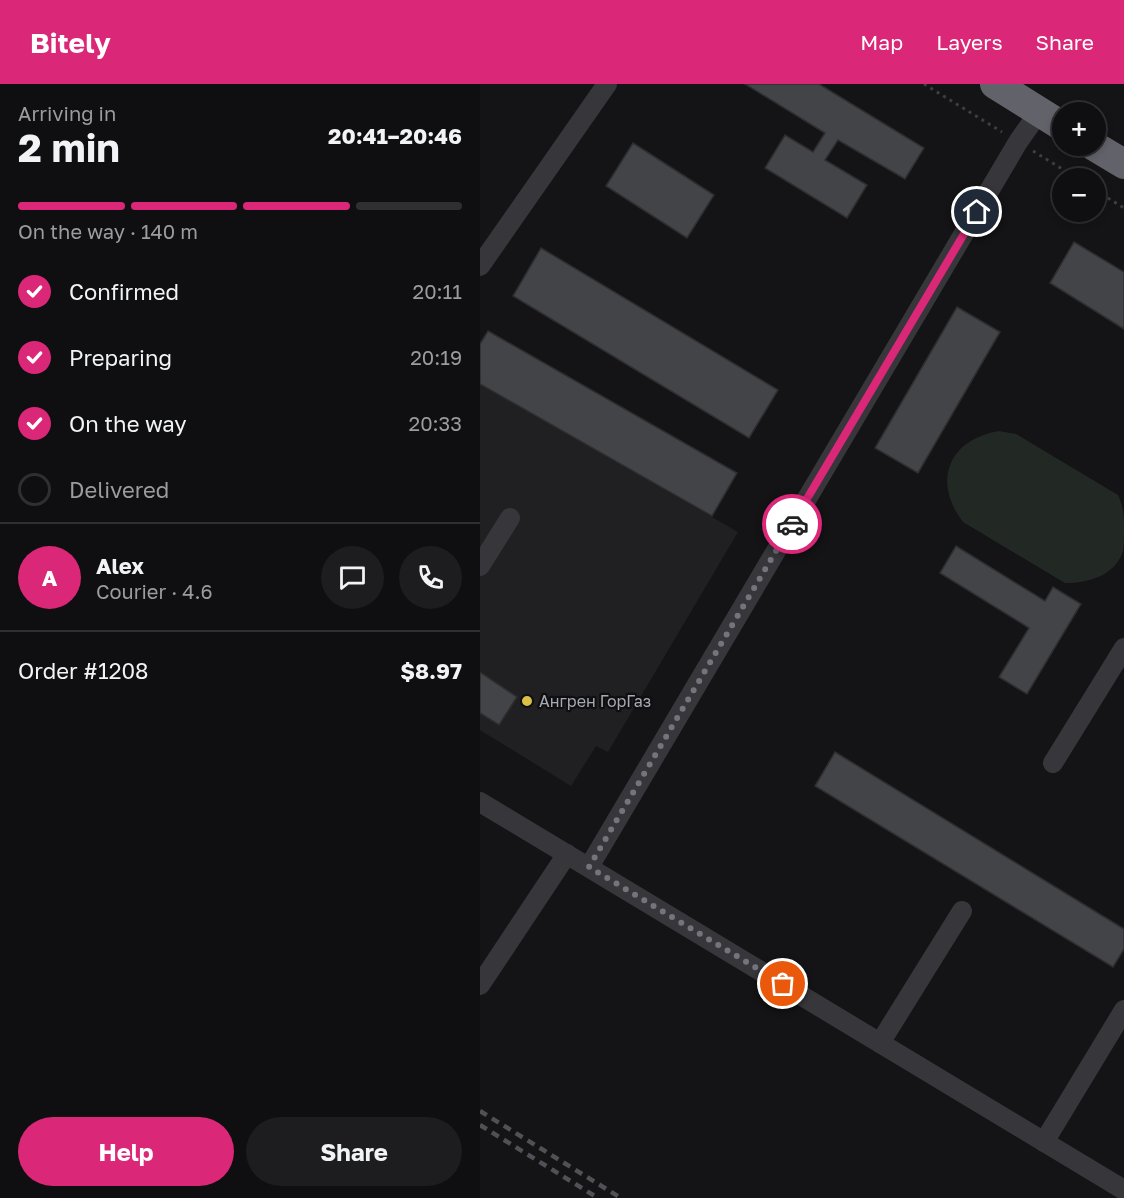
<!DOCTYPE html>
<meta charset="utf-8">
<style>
body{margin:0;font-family:"Golos Text",sans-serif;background:#1d1c1e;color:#f1f3f6;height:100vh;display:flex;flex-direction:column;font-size:22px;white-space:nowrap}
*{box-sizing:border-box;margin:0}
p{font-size:20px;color:#9b9c9f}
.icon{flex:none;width:33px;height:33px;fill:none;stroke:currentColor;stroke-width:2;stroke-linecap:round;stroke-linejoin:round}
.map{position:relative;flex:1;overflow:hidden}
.drawer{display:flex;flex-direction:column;background:#0f0e10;width:480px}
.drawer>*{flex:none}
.tools{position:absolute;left:572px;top:18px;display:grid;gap:12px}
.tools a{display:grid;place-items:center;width:54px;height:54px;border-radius:50%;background:#0f0e10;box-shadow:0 3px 9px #0003,0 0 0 2px #2f2e30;font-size:30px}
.pin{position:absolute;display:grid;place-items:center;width:51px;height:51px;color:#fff;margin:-26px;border:3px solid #fff;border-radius:50%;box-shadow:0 2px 6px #0007}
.courier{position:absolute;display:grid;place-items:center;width:60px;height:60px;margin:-30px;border:4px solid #db2777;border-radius:50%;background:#fff;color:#222;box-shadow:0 2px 8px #0007}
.summary em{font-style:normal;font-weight:700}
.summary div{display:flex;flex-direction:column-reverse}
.summary{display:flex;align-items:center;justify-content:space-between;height:102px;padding:0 18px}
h1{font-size:39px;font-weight:700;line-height:45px}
.bar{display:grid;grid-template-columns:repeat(4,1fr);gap:9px 6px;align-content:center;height:72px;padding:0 18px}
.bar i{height:8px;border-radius:4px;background:#2f2e30}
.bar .current{background:#db2777}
.bar p{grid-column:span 4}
.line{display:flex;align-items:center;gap:15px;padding:0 18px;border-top:2px solid #2f2e30}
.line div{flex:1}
.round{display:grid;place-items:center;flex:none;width:63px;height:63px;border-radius:32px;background:#1d1c1e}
ol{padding:0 18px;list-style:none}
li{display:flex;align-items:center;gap:18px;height:66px}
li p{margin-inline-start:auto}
li .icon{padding:6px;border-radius:50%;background:#db2777;color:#fff;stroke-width:4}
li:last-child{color:#9b9c9f}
li i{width:33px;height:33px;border:3px solid #2f2e30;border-radius:50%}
.action{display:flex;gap:12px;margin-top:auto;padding:12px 18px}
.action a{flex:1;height:69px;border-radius:36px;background:#db2777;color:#fff;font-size:24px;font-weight:700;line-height:69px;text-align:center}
.action a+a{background:#1d1c1e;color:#f1f3f6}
header{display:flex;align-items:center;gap:36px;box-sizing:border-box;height:84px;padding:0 30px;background:#db2777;color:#fff}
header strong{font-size:28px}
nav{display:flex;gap:33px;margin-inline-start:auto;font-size:21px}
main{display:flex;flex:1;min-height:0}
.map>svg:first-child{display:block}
</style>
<header>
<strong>Bitely</strong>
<nav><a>Map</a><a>Layers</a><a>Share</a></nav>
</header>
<main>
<section class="drawer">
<div class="summary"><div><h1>2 min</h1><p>Arriving in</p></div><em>20:41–20:46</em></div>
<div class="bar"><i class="current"></i><i class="current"></i><i class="current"></i><i></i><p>On the way · 140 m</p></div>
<ol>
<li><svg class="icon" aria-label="check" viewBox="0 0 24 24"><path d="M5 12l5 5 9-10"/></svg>Confirmed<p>20:11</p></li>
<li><svg class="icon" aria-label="check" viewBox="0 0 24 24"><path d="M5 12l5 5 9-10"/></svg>Preparing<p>20:19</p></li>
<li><svg class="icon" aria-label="check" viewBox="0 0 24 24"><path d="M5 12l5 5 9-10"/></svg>On the way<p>20:33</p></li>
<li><i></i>Delivered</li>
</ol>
<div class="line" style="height:108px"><b class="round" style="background:#db2777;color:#fff">A</b><div><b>Alex</b><p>Courier · 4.6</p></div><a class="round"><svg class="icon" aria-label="chat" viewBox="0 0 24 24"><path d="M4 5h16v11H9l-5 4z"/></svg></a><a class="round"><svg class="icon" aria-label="phone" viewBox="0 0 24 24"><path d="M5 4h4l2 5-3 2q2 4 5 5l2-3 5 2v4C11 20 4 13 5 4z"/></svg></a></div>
<div class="line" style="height:78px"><div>Order #1208</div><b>$8.97</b></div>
<div class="action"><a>Help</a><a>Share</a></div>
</section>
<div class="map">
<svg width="644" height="1114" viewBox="0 0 644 1114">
<rect width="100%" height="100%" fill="#141315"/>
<polygon fill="#202022" points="0,300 258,448 128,668 116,662 91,702 0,646"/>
<path fill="#222924" d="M519,347l17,3 102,61c6,13 6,22 6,37 0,5 0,13 -1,19 -8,25 -35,32 -58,32l-102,-61c-31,-41 -15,-82 36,-91z"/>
<g fill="#434447" stroke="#2e2e31" stroke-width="1.5">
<polygon points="265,0 339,0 444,64 425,95 358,56 345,76 387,101 367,134 285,84 305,51 333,68 345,49"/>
<polygon points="153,59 234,111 207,154 126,102"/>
<polygon points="594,158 644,188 644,245 570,199"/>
<polygon points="61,164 298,306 269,354 33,212"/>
<polygon points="477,223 520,248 438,389 395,364"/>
<polygon points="8,247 257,389 232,432 0,300 0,260"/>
<polygon points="476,462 565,517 573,503 601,520 547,610 519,593 549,544 460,489"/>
<polygon points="0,588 37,613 19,641 0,629"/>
<polygon points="355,668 644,845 644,865 633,883 335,702"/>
</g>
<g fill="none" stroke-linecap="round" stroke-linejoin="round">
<g stroke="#3d3e42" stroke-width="3" stroke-dasharray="3 4.5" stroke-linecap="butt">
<polyline points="444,0 522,48"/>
<polyline points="553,67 597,94"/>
<polyline points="615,106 644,124"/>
</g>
<g stroke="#37373b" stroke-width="20">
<polyline points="0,182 127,0"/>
<polyline points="0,482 30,434"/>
<polyline points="573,679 644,564"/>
<polyline points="0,718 644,1106"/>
<polyline points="109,783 538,58 559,28"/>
<polyline points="0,901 87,770"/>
<polyline points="400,959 482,827"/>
<polyline points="564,1058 644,926"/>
</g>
<g stroke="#62626a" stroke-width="30">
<polyline points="515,0 582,42"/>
<polyline points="614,62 644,80"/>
</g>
<g stroke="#505156" stroke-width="4.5" stroke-dasharray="8 6" stroke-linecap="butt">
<polyline points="0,1027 141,1114"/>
<polyline points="0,1041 118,1114"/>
</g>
</g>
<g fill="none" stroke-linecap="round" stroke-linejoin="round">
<polyline stroke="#74747c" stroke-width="6" stroke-dasharray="0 10.8" points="303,900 109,783 312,440"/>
<polyline stroke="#db2777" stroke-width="8" points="312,440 497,128"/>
</g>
<circle fill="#dac146" stroke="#0f0e10" stroke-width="2" cx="47" cy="617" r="6"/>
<g text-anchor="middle" stroke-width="4.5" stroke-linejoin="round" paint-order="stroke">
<g font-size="16" fill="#a7a9b3" stroke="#0f0e10" text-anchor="start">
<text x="59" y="623">Ангрен ГорГаз</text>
</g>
</g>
</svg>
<div class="tools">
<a>+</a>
<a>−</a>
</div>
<div class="pin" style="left:303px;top:900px;background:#ea580c"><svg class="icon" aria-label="bag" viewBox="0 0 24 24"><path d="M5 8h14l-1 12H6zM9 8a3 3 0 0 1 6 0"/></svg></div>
<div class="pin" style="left:497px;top:128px;background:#1f2937"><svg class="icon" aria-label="home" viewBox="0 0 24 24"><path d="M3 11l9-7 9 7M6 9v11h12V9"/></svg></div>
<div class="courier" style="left:312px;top:440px"><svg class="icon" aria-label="car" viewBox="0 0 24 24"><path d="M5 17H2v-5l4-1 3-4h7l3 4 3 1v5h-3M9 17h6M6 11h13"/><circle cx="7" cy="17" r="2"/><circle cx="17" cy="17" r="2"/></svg></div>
</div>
</main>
